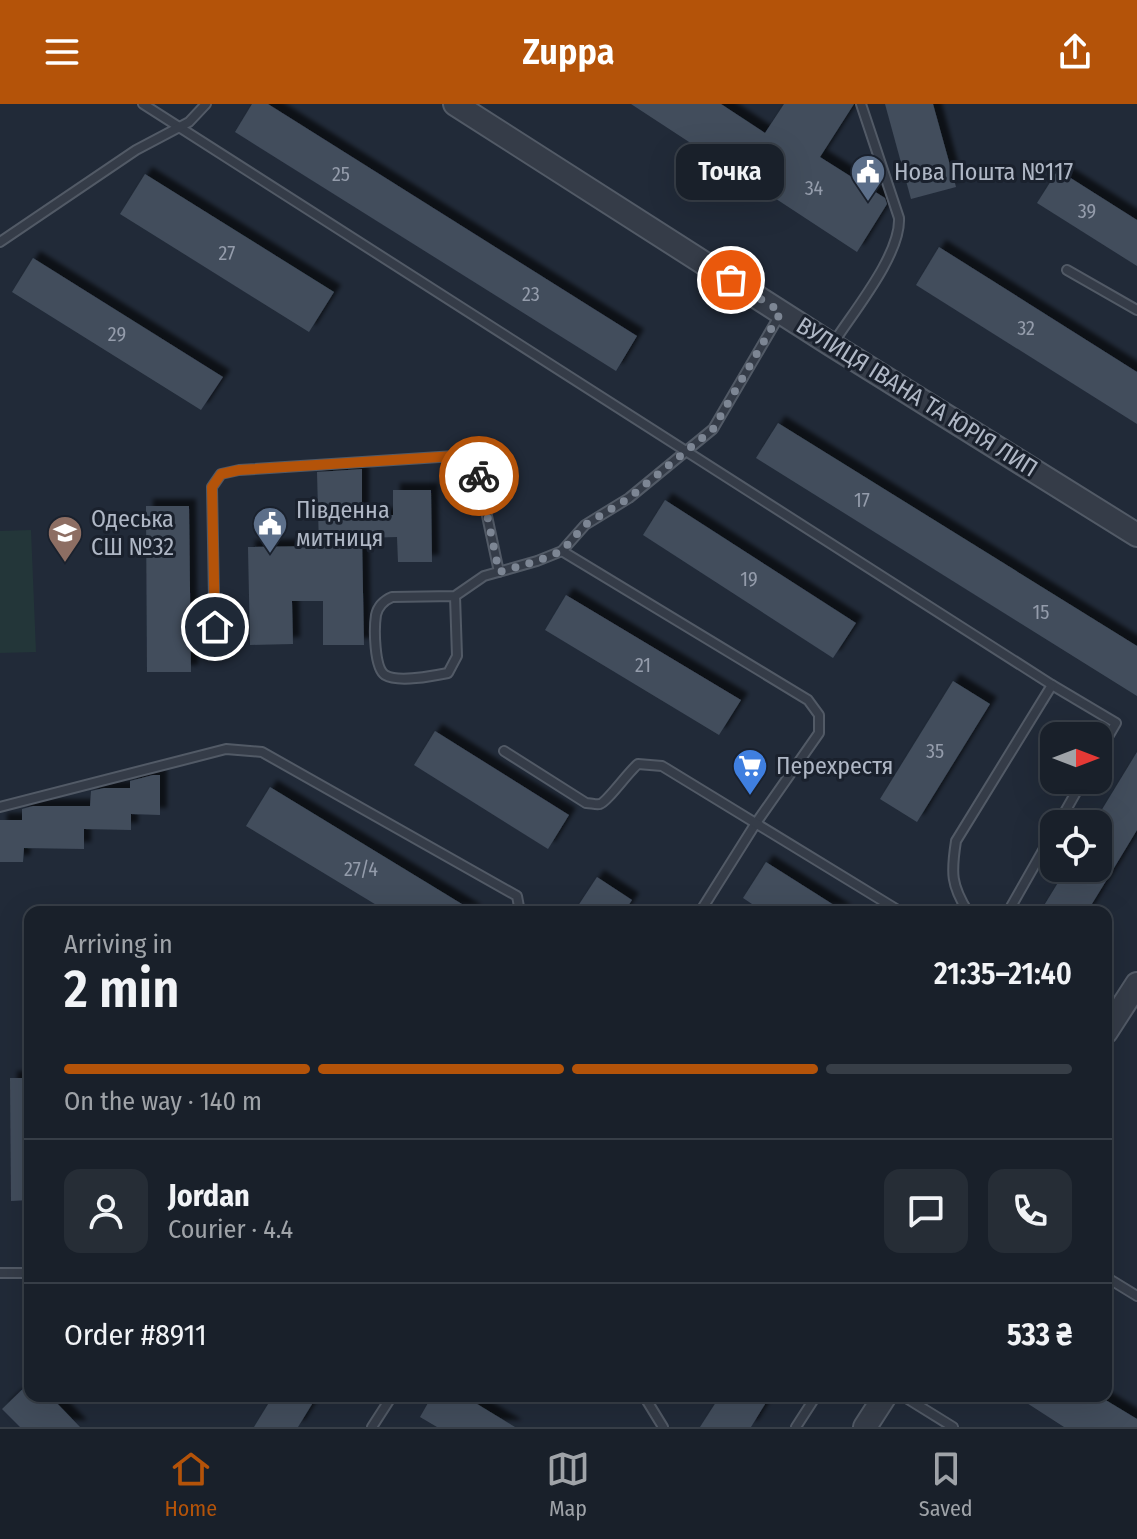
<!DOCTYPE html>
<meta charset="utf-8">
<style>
body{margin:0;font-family:"Fira Sans Condensed",sans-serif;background:#262d36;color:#f1f3f6;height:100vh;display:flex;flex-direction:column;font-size:30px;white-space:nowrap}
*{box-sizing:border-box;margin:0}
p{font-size:26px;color:#9fa3a8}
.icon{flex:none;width:44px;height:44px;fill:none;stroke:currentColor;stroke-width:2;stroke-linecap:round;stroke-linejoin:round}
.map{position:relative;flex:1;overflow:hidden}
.drawer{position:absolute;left:24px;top:802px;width:1088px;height:496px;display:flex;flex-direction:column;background:#19202a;border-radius:16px;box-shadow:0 8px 32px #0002,0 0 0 2px #373e47}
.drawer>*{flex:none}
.needle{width:52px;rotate:90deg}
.fabs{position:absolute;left:1040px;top:618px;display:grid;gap:16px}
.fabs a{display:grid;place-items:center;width:72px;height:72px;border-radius:16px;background:#19202a;box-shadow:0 8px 32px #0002,0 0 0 2px #373e47;font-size:40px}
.pin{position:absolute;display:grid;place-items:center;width:68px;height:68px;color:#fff;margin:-34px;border:4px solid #fff;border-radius:50%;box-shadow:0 2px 8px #0007}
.courier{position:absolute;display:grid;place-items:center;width:80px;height:80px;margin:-40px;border:6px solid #b45309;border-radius:50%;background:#fff;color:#222;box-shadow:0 2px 10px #0007}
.bubble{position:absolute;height:56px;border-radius:16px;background:#19202a;box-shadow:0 8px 32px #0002,0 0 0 2px #373e47;font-size:26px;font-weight:600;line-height:56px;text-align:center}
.head em{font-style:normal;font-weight:600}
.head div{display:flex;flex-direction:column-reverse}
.head{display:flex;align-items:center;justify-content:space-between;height:136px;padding:0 40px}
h1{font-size:52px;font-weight:600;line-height:60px}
.bar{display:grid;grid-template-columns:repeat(4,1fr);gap:12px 8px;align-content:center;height:96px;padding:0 40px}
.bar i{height:10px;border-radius:6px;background:#373e47}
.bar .active{background:#b45309}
.bar p{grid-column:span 4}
.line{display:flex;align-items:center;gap:20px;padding:0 40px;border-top:2px solid #373e47}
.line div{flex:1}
.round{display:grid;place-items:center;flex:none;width:84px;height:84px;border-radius:16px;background:#262d36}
header{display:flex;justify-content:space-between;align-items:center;height:104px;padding:0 40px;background:#b45309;color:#fff;font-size:36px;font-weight:600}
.menu{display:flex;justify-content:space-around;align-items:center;height:112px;border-top:2px solid #373e47;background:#19202a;font-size:22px;color:#9fa3a8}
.menu a{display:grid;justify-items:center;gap:4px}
.menu .active{color:#b45309}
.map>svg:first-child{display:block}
</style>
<header><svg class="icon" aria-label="menu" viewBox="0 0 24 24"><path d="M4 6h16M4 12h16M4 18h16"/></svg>Zuppa<svg class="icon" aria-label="share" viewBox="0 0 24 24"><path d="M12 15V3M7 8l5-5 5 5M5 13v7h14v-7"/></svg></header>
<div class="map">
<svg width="1137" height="1323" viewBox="0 0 1137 1323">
<defs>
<filter id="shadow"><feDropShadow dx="7" dy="-7" stdDeviation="2" flood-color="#0009"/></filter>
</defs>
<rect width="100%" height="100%" fill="#212a38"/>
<polygon fill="#233639" points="31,426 36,548 0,549 0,427"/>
<g fill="#424d5c" filter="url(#shadow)">
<polygon points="252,0 268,0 637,232 616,267 235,28"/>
<polygon points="631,0 721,0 765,29 784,0 854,0 820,53 885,94 887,100 857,148"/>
<polygon points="885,0 933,0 956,83 911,95"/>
<polygon points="1058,66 1137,116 1137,162 1037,99"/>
<polygon points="145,70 334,188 309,228 120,110"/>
<polygon points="939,143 1137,268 1137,320 916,181"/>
<polygon points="33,154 223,273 201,306 12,188"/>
<polygon points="778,319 1137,542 1137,592 756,354"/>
<polygon points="362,365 362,411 393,411 393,386 431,386 432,458 398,458 397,433 362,434 364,541 323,541 323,497 292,497 293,540 250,541 248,443 319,442 317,368"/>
<polygon points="665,396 856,519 833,554 643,431"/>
<polygon points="146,402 189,402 191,568 147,568"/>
<polygon points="566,491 741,596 719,631 545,526"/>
<polygon points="953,577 990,600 917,718 880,695"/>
<polygon points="435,627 569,711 548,745 414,661"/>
<polygon points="1137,648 1137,726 1114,764 1087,808 1040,808 1067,764 1098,764 1098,712"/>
<polygon points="153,671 160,671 160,711 131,710 131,726 84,725 84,745 24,744 23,758 0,758 0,716 22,716 22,705 33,702 90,702 91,687 104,684 130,684 130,677"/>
<polygon points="270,683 475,808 388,808 246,722"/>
<polygon points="766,758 845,808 764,808 743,794"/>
<polygon points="597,773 632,796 624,808 574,808"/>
<polygon points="10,974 30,974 30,1096 11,1097"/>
<polygon points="30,1278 30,1292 50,1292 80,1323 20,1323 2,1305"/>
<polygon points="273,1292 317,1292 298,1323 254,1323"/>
<polygon points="432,1292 464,1292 515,1323 437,1323 420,1313"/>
<polygon points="720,1292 770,1292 751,1323 700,1323"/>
<polygon points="1016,1292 1099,1292 1137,1315 1137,1323 1064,1323"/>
</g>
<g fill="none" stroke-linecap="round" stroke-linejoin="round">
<defs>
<g id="service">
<polyline points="143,0 1052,581 1116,619 1098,650"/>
<polyline points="0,138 136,46 189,18 206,0"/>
<polyline points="1067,166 1137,206"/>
<path d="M834,238c20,-31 67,-88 65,-124l-38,-114"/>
<polyline points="562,447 808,596 819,611 819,629 756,719 700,808"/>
<path d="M455,492l-63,1c-7,3 -14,9 -16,18 -2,13 -2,53 9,60 13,8 48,1 63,-2l9,-17 -2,-60 29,-20 53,-15 25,-10 23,-26 44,-27 84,-69 68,-116"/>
<polyline points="215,551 212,383 221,370 239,366 455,352 466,356 477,365 499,468"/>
<path d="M504,647l82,52c5,0 10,2 14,1 7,-2 29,-33 38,-40l24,2 239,146"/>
<polyline points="0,703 226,645 262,648 517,792 520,808"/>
<polyline points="1058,720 1083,676"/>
<path d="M968,808c-17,-27 -17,-39 -12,-71l96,-156"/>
<polyline points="1008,808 1054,727"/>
<polyline points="0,1169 30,1169"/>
<polyline points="1106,1173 1137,1192"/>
<polyline points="644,1292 663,1323"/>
<polyline points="903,1292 953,1323"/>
<polyline points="372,1323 392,1292"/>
<polyline points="796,1323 816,1292"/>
</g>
<g id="tertiary">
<polyline points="455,0 832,241 1137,431"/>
<polyline points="1106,928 1137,880"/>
<polyline points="865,1323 885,1292"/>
</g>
</defs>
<use href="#service" stroke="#525a66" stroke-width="12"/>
<use href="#tertiary" stroke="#525a66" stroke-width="26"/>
<use href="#service" stroke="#353c48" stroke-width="8"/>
<use href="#tertiary" stroke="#353c48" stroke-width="22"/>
</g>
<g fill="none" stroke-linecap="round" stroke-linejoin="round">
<polyline stroke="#7d8694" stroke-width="8" stroke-dasharray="0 14.4" points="479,372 499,468 537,457 562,447 585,421 629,394 713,325 781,208 731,176"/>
<path stroke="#b45309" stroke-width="10" d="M215,523l-3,-140 9,-13 18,-4 216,-14c11,3 21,8 24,20"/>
</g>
<defs>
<symbol id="civic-pin" viewBox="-11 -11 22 30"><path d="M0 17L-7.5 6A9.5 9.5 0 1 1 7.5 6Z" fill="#5c6f8a" stroke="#1a212d"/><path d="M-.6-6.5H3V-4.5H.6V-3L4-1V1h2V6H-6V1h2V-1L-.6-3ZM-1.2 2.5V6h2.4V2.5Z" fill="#fff"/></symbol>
<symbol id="school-pin" viewBox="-11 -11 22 30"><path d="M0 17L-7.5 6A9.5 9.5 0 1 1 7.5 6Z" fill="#8d6e63" stroke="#1a212d"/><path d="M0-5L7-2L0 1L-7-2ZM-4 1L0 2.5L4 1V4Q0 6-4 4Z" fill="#fff"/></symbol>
<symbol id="supermarket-pin" viewBox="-11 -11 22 30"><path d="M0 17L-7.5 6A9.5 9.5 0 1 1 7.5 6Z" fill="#3f7fe0" stroke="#1a212d"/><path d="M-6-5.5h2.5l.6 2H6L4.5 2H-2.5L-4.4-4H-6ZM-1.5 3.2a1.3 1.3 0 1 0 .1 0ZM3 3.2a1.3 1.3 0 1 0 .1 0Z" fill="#fff"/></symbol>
</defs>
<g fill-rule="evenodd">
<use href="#civic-pin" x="848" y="48" width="40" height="54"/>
<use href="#civic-pin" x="250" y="400" width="40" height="54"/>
<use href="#school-pin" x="45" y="409" width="40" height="54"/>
<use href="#supermarket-pin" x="730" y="642" width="40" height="54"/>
</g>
<g text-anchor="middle" stroke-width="6" stroke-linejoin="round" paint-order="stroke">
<g font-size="20" fill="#949cab">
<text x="341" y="77">25</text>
<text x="814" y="91">34</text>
<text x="1087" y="114">39</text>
<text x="227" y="156">27</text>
<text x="531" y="197">23</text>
<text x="1026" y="231">32</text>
<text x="117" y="237">29</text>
<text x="862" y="403">17</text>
<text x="749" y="482">19</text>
<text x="1041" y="515">15</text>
<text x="643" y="568">21</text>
<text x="935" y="654">35</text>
<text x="361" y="772">27/4</text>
</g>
<g font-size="24" fill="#afb7c5" stroke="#1a212d" text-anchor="start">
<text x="894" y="76">Нова Пошта №117</text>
<text x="296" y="414">Південна<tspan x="296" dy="28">митниця</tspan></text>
<text x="91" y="423">Одеська<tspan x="91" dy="28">СШ №32</tspan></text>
<text x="776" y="670">Перехрестя</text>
</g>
<g font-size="24" fill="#afb7c5" stroke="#1a212d">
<text transform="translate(917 293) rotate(32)" y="8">ВУЛИЦЯ ІВАНА ТА ЮРІЯ ЛИП</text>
</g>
</g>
</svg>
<div class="fabs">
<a><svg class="needle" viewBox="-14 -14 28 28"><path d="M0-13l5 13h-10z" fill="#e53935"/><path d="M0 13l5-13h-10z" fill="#9fa3a8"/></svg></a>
<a><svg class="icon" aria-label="locate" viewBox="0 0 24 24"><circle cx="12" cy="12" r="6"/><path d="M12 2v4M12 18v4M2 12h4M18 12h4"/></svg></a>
</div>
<div class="pin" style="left:731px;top:176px;background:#ea580c"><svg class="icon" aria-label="bag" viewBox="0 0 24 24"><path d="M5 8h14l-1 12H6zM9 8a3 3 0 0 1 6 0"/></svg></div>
<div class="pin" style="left:215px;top:523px;background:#1f2937"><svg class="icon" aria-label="home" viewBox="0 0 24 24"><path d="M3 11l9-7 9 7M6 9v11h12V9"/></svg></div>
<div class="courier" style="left:479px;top:372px"><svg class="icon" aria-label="bike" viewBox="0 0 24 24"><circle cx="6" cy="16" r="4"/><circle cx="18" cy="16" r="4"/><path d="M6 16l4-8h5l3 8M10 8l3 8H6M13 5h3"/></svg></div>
<div class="bubble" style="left:676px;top:40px;width:108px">Точка</div>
<section class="drawer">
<div class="head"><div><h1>2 min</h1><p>Arriving in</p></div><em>21:35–21:40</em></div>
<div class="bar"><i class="active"></i><i class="active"></i><i class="active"></i><i></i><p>On the way · 140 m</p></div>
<div class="line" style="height:144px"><a class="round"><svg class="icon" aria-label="person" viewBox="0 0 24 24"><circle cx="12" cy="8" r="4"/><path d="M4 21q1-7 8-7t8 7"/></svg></a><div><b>Jordan</b><p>Courier · 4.4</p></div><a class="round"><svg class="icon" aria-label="chat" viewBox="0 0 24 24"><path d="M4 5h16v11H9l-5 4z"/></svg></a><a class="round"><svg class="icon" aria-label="phone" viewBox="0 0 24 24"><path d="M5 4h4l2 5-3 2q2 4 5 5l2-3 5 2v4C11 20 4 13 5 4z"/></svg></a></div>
<div class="line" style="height:104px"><div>Order #8911</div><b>533 ₴</b></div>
</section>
</div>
<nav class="menu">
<a class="active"><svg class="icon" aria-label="home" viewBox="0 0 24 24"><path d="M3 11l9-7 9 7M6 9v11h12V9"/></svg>Home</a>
<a><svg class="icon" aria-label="map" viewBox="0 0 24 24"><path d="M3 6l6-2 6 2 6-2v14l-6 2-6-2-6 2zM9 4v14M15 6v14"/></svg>Map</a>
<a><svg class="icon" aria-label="saved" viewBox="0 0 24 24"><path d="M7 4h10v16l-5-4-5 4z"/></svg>Saved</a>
</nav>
